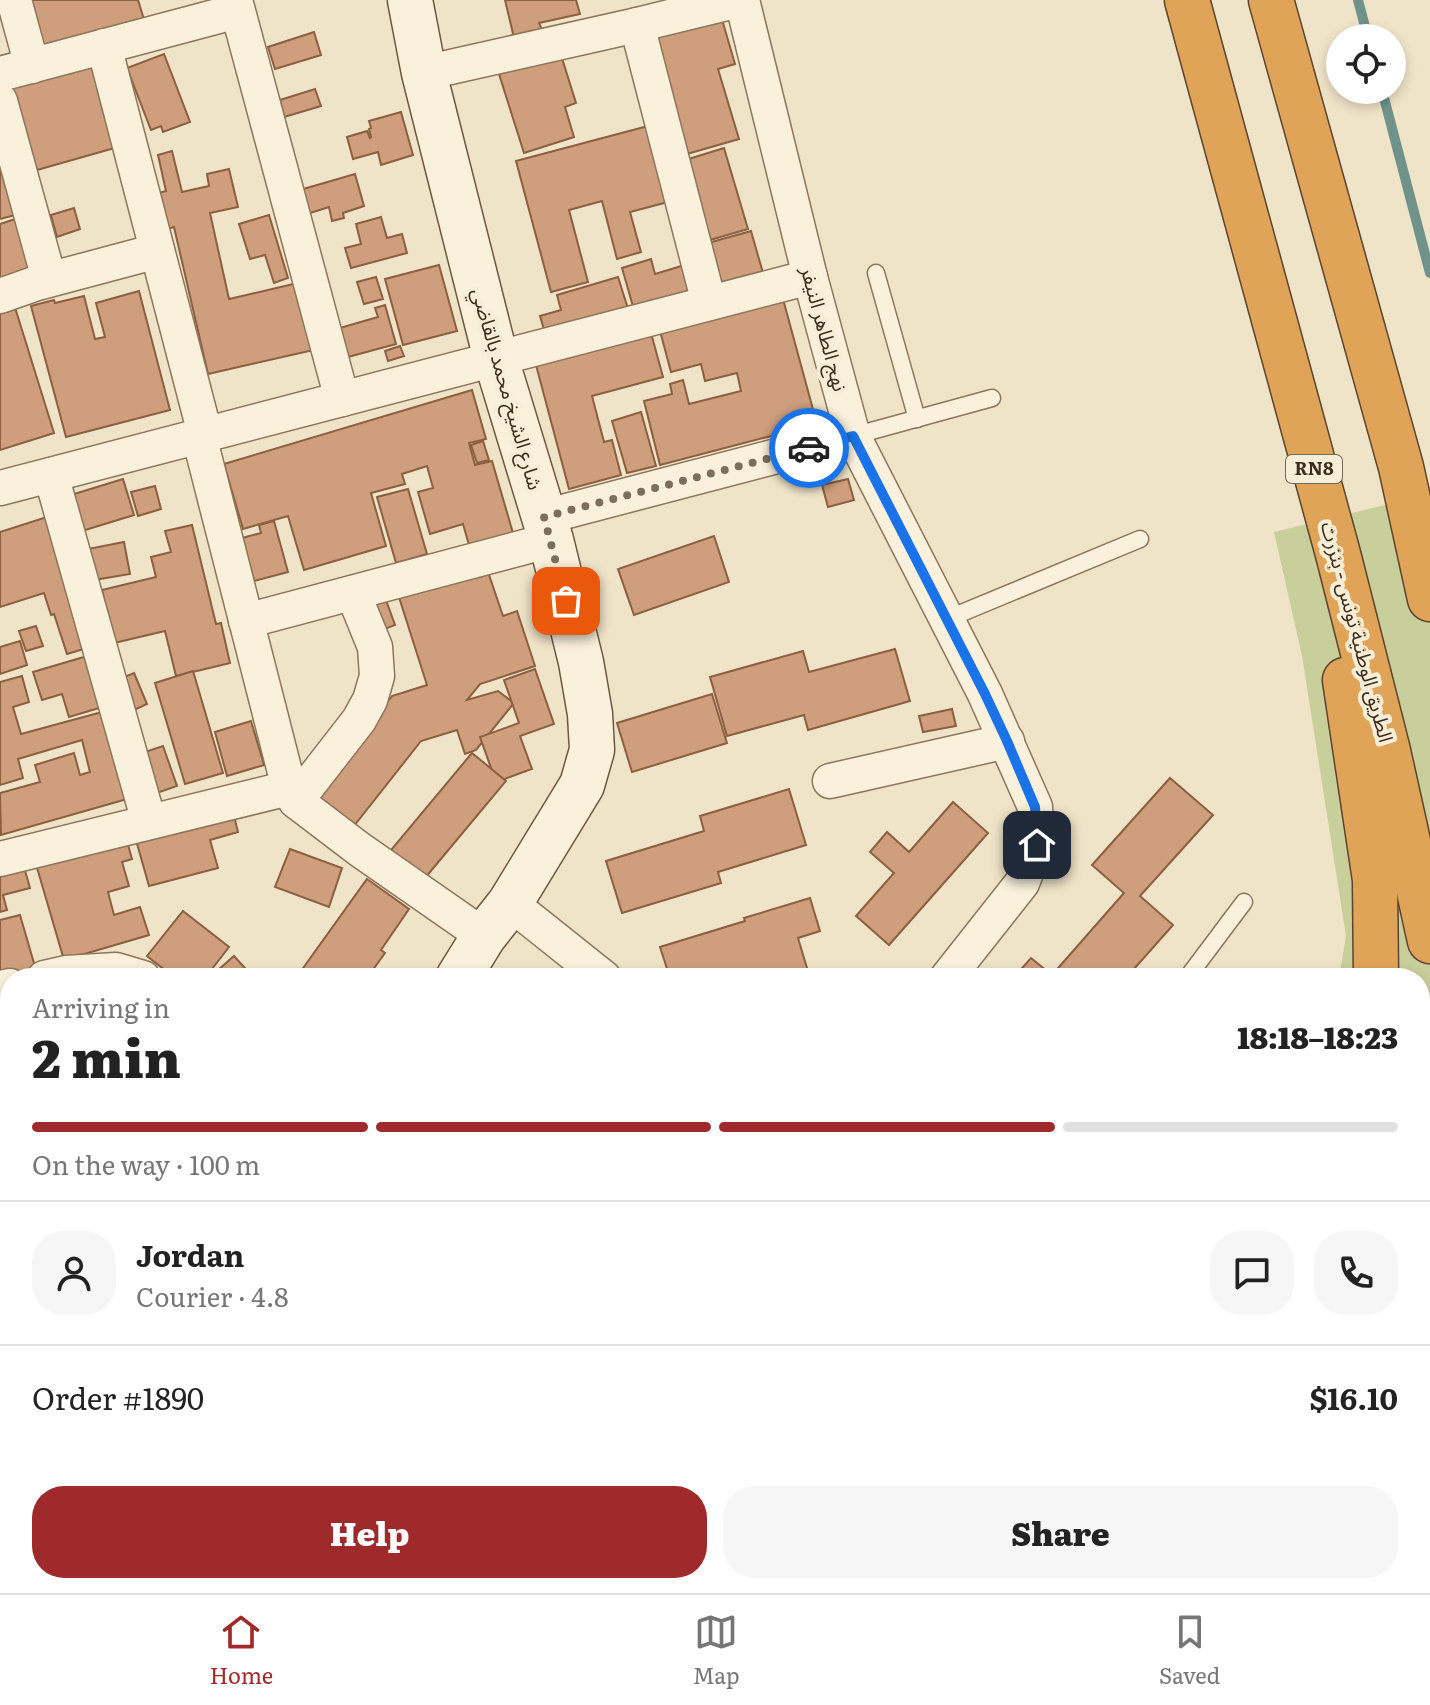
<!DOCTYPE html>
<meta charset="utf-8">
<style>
body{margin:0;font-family:Literata,"Noto Sans Arabic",serif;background:#f6f6f6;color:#222;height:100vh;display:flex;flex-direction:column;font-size:30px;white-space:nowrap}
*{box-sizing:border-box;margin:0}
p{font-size:26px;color:#767676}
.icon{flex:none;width:44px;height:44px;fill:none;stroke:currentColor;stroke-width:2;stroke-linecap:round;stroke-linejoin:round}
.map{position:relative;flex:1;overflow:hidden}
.side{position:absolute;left:0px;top:968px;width:1430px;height:626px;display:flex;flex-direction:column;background:#fff;border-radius:32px 32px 0 0;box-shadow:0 4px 12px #0003}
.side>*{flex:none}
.buttons{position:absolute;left:1326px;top:24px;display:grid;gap:16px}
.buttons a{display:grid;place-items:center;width:80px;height:80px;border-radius:50%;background:#fff;box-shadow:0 4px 12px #0003;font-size:40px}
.pin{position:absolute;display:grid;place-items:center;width:68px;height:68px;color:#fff;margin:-34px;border-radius:16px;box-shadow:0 4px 12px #0006}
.courier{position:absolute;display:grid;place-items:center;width:80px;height:80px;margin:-40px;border:6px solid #1a73e8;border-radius:50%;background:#fff;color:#222;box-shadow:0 2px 10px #0007}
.headline em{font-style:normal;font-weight:800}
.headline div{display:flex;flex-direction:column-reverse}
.headline{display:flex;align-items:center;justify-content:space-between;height:136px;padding:0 32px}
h1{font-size:52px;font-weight:800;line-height:60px}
.bar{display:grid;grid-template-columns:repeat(4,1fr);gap:12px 8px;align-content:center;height:96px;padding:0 32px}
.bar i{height:10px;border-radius:6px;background:#e0e0e0}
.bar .current{background:#9e2a2b}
.bar p{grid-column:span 4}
.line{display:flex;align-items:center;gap:20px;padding:0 32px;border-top:2px solid #e0e0e0}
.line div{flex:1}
.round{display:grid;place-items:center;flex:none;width:84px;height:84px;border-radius:32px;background:#f6f6f6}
.button{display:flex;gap:16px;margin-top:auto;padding:16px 32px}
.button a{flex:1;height:92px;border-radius:32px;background:#9e2a2b;color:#fff;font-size:32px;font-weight:800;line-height:92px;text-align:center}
.button a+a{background:#f6f6f6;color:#222}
.tabs{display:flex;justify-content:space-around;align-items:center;height:112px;border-top:2px solid #e0e0e0;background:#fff;font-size:22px;color:#767676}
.tabs a{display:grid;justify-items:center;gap:4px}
.tabs .current{color:#9e2a2b}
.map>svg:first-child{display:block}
</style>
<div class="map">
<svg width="1430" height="1593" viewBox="0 0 1430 1593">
<rect width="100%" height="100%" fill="#f0e4c8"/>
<polygon fill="#c9cf9b" points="1430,494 1430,1593 1051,1593 1057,1584 1420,1584 1420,978 1339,978 1346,936 1302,656 1274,532"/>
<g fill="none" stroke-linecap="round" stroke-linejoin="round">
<g stroke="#6f938a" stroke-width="10">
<polyline points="1358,0 1368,38"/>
<polyline points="1382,90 1430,273"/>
</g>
</g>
<g fill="#cf9f7d" stroke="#8d5f41" stroke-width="2">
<polygon points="25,0 138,0 146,26 42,57"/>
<polygon points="505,0 576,0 580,14 539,23 545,36 515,42"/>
<polygon points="721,16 735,64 718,69 739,139 680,156 645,39"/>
<polygon points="314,32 321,55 275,69 268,47"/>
<polygon points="164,54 190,122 163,132 161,126 151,130 127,68"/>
<polygon points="561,55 576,103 565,107 574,137 524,153 499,74"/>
<polygon points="94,65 118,147 30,172 6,90"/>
<polygon points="315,89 321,106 284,117 280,100"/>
<polygon points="401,112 413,155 381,165 378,152 353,159 347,137 367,131 370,138 371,137 369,129 371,128 369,121"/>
<polygon points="648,126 672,201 630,212 641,252 617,259 602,201 569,210 588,282 551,292 516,161"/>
<polygon points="724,148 748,229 703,242 679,162"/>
<polygon points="172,151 182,192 209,186 207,174 229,169 238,207 210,213 229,299 302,282 318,349 208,374 174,227 167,229 159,193 166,191 158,155"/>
<polygon points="0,159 15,215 0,219"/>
<polygon points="355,174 364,206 343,213 344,218 332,221 329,207 307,214 300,190"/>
<polygon points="74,208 80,229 57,237 51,215"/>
<polygon points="269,215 288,278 274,283 265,255 250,259 239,224"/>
<polygon points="381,217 387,238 402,234 407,253 351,268 345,248 361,244 356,224"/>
<polygon points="18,218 39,289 0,301 0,224"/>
<polygon points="751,231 765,280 715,295 701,245"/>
<polygon points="651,259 655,274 688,264 698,298 636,317 622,268"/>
<polygon points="439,265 457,331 403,345 385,279"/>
<polygon points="376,277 383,299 364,304 357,282"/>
<polygon points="618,277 630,315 547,340 540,316 561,310 557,295"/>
<polygon points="139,291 170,410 66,437 31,306 54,300 55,303 84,296 95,339 105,337 96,303"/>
<polygon points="783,299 817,424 660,465 644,401 672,394 670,384 683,380 689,404 741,391 737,373 705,381 701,364 671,372 660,331"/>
<polygon points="13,301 54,433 0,450 0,305"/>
<polygon points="385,305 396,344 348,357 340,328 378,317 375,308"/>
<polygon points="651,333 663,377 592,396 604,442 612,440 621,475 569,489 536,365"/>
<polygon points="400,346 404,356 388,361 385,351"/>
<polygon points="472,390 486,439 469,443 475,465 492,461 513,533 469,545 463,524 430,534 418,492 433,488 427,466 402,474 405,484 371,493 386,546 304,570 288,516 243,529 224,464"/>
<polygon points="641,412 656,466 627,473 612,421"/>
<polygon points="483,441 489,460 477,463 471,445"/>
<polygon points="123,479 134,515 82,531 71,495"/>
<polygon points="848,479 854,500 828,507 822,485"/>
<polygon points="155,486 161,509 138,516 131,492"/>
<polygon points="408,489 427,554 396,563 377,497"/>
<polygon points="50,516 90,647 67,654 54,614 51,615 44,593 0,607 0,532"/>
<polygon points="274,521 288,572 254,581 242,538 261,533 259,525"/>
<polygon points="192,525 216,624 221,623 230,663 176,676 165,631 114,643 102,590 156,577 151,557 171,552 165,531"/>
<polygon points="714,536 729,582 634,615 618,569"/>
<polygon points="124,542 130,574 94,580 88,549"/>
<polygon points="485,563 503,616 517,611 535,666 480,684 467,700 498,691 514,703 476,750 465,754 457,730 421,741 350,831 307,805 392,696 427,685 397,591"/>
<polygon points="386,600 395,625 377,632 368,607"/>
<polygon points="36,626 43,646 26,651 19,631"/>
<polygon points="20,641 27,665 0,674 0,647"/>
<polygon points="895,649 910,701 808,730 804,715 727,736 710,677 803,651 809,672"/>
<polygon points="94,654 109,705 69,717 62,694 42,700 33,672"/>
<polygon points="535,669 554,724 520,736 532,769 496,782 480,737 519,723 504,680"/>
<polygon points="193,671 223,773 185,784 155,683"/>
<polygon points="134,673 147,704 130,712 117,680"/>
<polygon points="22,676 29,702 13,707 21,734 102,712 127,799 1,835 0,793 40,782 35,765 74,753 80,775 90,772 82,740 18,759 23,778 0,785 0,682"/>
<polygon points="712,694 727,743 632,772 617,723"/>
<polygon points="952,709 956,726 923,732 919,716"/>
<polygon points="251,721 264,765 227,776 215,732"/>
<polygon points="163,746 177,786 151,795 136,755"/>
<polygon points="472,753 506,781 420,884 386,856"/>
<polygon points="1170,778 1213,815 1140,896 1173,925 1126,978 1013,978 1031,958 1052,975 1124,893 1092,865"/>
<polygon points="789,789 806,845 718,872 721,883 622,913 606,861 704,831 700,816"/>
<polygon points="230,799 238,832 210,840 218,868 149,886 132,826"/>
<polygon points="953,802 988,833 889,945 856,916 894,873 870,852 887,832 909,852"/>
<polygon points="123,827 132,859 122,862 129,886 108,892 114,915 140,907 149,935 64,960 33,854"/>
<polygon points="290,849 342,868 329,907 275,887"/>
<polygon points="22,860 30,888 3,895 7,910 0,912 0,866"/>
<polygon points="367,879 409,909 381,950 385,953 367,978 296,978"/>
<polygon points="810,898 820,931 798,938 810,978 670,978 660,947 745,921 744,918"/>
<polygon points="183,911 229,947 205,978 175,978 147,956"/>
<polygon points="20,915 36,970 0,980 0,920"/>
<polygon points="234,956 254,978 209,978"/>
<polygon points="10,990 10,1141 0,1144 0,993"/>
<polygon points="10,1158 10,1264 6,1265 0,1241 0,1161"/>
<polygon points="0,1523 10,1532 10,1584 21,1584 13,1593 0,1593"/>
<polygon points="496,1584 524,1584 516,1593 489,1593"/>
<polygon points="681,1584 725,1584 727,1593 683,1593"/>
<polygon points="873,1584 893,1584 895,1591 924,1584 926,1593 835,1593"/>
</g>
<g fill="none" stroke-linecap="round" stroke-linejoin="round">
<defs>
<g id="lane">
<polyline points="876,273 917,419"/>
<polyline points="853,436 992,398"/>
<polyline points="947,619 1140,539"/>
<polyline points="1187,978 1244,902"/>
</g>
<g id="street">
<polyline points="14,0 32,66"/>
<polyline points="235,0 342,399"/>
<polyline points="742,0 810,277 853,436 985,694 1035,807 1037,845 1022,883 947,978"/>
<polyline points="637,25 709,303"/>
<polyline points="104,46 205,434"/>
<polyline points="424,73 637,25 739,0"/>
<polyline points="0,74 237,11"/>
<polyline points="0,101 49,279"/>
<polyline points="0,296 37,283 157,251"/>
<polyline points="199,436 289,788 296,801 359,849 484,936"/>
<polyline points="51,475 149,822"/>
<polyline points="0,488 810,277"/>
<polyline points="544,517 853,436"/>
<polyline points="246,621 551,540"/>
<polyline points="830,781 1007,741"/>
<polyline points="296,801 359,720 370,700 377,676 375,647 353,593"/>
<polyline points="0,859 289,788"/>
<polyline points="510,903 604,978"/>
<polyline points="44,978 66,973 116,970 143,978"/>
<polyline points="0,988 10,986"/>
<polyline points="0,1160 10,1157"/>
<polyline points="0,1502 10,1490"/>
<polyline points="289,1584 301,1593"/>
<polyline points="363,1593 371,1584"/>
</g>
<g id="secondary">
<polyline points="410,0 424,73 496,359 551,540 581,662 590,714 592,750 582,785 510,903 484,936 458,978"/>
<polyline points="0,1325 10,1323"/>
</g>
<g id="highway">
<polyline points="1187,0 1338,554 1388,751 1430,941"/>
<polyline points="1271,0 1401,467 1430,599"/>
<polyline points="1345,680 1375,880 1376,978"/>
<polyline points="1420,1383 1430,1376"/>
<polyline points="1420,1459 1430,1452"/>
<polyline points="1096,1593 1103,1584"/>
<polyline points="1156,1593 1165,1584"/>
<polyline points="1204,1593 1213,1584"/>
<polyline points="1256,1593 1266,1584"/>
</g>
</defs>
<use href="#lane" stroke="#8d765c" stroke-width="19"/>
<use href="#street" stroke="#8d765c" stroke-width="37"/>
<use href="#secondary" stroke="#6f573f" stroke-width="47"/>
<use href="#highway" stroke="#5b4430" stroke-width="47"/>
<use href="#lane" stroke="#faf1dc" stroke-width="16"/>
<use href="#street" stroke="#faf1dc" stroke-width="34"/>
<use href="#secondary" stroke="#faf1dc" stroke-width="44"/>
<use href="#highway" stroke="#e0a458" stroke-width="44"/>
</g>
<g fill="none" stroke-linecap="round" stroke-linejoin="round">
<polyline stroke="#7c6e5b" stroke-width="8" stroke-dasharray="0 14.4" points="566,601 544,517 809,448"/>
<polyline stroke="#1a73e8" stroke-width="10" points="809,448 853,436 985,694 1007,741 1035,807 1037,845"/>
</g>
<g text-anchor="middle" stroke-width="8" stroke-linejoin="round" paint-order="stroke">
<rect fill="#f7eed8" stroke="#756857" stroke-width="2" x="1286" y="455" width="56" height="28" rx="6"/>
<g font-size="18" font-weight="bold" fill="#3d2e20">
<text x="1314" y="475">RN8</text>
</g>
<g font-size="20" fill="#3d2e20" stroke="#f7eed8">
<text transform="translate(824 329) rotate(75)" y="7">نهج الطاهر النيفر</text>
<text transform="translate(507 389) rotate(74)" y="7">شارع الشيخ محمد بالقاضي</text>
<text transform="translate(1357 632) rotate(75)" y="7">الطريق الوطنية تونس - بنزرت</text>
</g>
</g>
</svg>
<div class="buttons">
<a><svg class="icon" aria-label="locate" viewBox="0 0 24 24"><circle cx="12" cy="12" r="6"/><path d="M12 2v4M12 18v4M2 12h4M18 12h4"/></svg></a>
</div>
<div class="pin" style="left:566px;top:601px;background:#ea580c"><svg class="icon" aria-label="bag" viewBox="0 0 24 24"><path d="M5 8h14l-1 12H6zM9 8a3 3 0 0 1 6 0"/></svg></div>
<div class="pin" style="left:1037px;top:845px;background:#1f2937"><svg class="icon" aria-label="home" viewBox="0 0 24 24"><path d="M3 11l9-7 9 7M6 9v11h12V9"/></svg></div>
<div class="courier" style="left:809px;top:448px"><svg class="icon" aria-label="car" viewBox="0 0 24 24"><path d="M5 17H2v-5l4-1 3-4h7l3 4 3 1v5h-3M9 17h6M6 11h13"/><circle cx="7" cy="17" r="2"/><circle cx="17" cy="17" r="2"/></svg></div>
<section class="side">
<div class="headline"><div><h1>2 min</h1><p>Arriving in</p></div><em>18:18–18:23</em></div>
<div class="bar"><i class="current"></i><i class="current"></i><i class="current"></i><i></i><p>On the way · 100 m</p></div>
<div class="line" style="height:144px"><a class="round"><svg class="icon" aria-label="person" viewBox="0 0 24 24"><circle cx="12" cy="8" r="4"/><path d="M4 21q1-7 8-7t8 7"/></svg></a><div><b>Jordan</b><p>Courier · 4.8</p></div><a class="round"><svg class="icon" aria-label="chat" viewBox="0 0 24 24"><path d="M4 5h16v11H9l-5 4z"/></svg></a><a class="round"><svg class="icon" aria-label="phone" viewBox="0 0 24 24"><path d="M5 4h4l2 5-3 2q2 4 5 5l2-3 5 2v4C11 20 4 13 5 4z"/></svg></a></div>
<div class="line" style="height:104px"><div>Order #1890</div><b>$16.10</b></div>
<div class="button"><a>Help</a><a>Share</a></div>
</section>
</div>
<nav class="tabs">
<a class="current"><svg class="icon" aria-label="home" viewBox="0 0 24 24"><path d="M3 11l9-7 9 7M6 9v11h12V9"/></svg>Home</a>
<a><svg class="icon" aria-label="map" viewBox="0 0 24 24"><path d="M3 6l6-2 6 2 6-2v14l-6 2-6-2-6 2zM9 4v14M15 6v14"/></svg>Map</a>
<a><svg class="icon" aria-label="saved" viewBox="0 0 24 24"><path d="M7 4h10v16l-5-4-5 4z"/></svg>Saved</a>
</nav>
